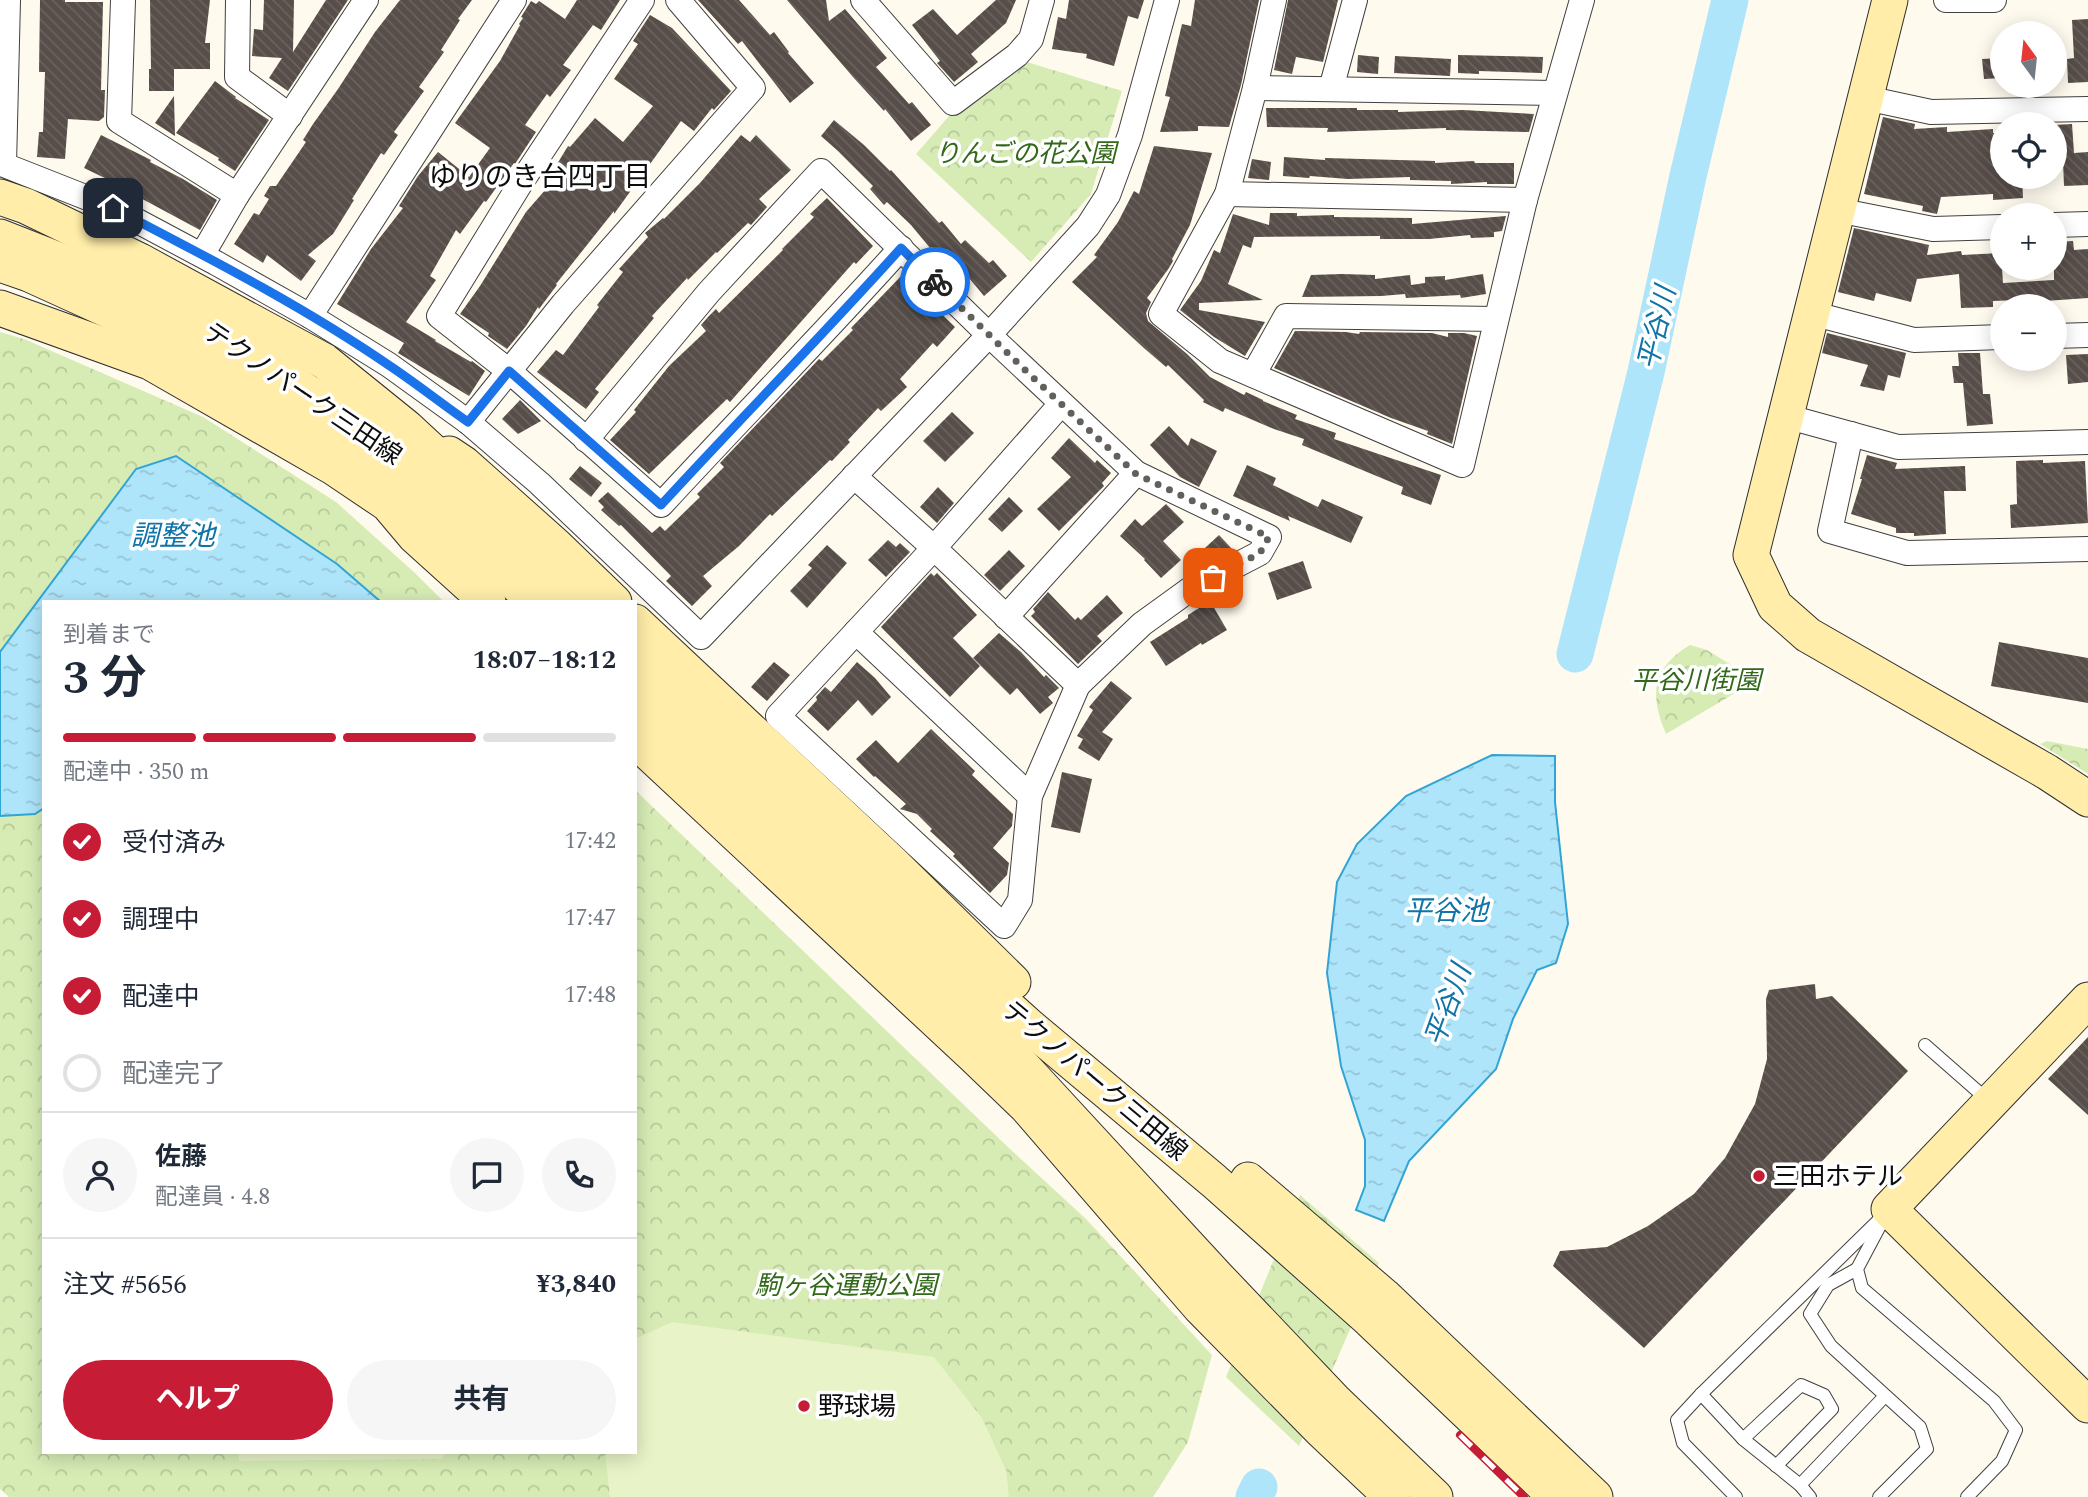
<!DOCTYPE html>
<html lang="ja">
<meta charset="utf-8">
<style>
body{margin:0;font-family:Spectral,"Noto Sans JP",serif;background:#f6f6f7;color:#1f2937;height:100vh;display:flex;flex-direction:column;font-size:26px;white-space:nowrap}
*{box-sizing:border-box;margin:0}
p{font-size:23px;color:#747a83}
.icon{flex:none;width:38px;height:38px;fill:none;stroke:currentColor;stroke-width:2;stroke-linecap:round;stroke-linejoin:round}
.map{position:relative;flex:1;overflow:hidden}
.side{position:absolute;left:42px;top:600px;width:595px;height:854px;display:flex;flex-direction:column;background:#fff;border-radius:0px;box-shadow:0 4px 18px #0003}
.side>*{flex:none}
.needle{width:46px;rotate:345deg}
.fabs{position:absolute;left:1990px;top:21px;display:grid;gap:14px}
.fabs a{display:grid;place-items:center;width:77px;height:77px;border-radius:50%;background:#fff;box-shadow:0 4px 18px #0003;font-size:35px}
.pin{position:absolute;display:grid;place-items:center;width:60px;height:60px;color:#fff;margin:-30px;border-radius:14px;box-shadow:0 4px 10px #0006}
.courier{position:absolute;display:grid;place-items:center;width:70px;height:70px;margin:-35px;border:5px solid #1a73e8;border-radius:50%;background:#fff;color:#222;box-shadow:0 2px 9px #0007}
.summary em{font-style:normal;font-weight:700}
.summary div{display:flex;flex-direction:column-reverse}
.summary{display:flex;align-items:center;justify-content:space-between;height:119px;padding:0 21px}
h1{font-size:46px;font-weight:700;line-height:52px}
.bar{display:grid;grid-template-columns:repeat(4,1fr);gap:10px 7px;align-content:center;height:84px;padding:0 21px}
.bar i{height:9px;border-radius:5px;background:#e0e1e3}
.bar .current{background:#c71c35}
.bar p{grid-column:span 4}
.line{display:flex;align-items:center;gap:18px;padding:0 21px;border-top:2px solid #e0e1e3}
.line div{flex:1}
.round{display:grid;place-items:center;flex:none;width:74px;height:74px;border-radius:37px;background:#f6f6f7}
ol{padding:0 21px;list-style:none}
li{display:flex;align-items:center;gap:21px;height:77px}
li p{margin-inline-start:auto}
li .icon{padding:7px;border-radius:50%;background:#c71c35;color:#fff;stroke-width:4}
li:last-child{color:#747a83}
li i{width:38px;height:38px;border:4px solid #e0e1e3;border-radius:50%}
.action{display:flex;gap:14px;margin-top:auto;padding:14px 21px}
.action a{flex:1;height:80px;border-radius:42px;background:#c71c35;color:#fff;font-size:28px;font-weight:700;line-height:80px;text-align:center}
.action a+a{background:#f6f6f7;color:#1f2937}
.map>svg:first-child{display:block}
</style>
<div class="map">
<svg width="2088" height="1497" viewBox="0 0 2088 1497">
<defs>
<pattern id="park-crowns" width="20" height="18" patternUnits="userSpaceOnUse" patternTransform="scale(1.75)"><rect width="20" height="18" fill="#d7ecb5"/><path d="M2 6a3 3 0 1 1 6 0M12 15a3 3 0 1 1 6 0" fill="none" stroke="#b7c99a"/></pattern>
<pattern id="water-ripples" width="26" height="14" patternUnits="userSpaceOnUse" patternTransform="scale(1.75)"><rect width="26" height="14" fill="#afe5fa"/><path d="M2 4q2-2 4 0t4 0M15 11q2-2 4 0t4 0" fill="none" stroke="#95c3d5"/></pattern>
<pattern id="building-back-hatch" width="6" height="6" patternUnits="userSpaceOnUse" patternTransform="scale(1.75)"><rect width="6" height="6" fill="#574d49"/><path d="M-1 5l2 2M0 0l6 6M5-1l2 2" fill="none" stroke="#6a625f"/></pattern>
</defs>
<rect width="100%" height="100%" fill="#fffaee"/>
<g fill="url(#park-crowns)">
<polygon points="1027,62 1122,91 1091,194 1031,262 916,154 956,108"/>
<polygon points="0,332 24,339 203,417 336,502 415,573 444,602 44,602 44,1452 635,1452 635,790 1010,1149 1086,1219 1212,1355 1188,1442 1153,1497 9,1497 0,1489"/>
<path d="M1690,645l17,5 47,29 -7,7 -81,48c-17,-40 -14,-66 24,-89z"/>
<polygon points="2047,741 2088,749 2088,774 2040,744"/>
<polygon points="1300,1195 1379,1263 1299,1446 1226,1377"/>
</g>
<g fill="#e8f3c7">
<polygon points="672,1322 934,1357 982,1418 1006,1470 1009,1497 610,1497 605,1453 635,1452 635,1339"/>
<polygon points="239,1453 444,1452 444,1453 443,1459 239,1461"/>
</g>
<g fill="url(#water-ripples)" stroke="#31a4d6" stroke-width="2">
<polygon points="176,456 337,564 381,602 44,602 44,808 35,814 0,816 0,652 136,469"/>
<polygon points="1492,755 1555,756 1555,802 1568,924 1556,963 1537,970 1513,1019 1496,1069 1409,1161 1384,1221 1356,1210 1365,1186 1365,1140 1341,1066 1327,973 1337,882 1357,844 1406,796"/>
</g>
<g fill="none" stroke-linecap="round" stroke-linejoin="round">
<g stroke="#afe5fa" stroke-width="37">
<polyline points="1575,654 1646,372 1688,176 1730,0"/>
<polyline points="1254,1497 1259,1487"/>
</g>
</g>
<g fill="url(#building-back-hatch)">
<polygon points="40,0 65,0 65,2 103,2 101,90 105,90 104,117 99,121 68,119 65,159 37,157 39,132 43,132 45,72 39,72"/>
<polygon points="150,0 210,0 205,43 210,43 210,69 174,69 174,91 149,91 149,69 151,69"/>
<polygon points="264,0 294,0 293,52 326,0 348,0 288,91 269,78 282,58 252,56 254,29 263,30"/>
<polygon points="400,0 472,0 458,19 460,20 441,50 444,52 419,87 424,91 394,132 398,135 384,155 381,153 352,199 354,200 333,234 308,255 316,261 301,281 267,255 263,263 234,244 254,213 259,215 269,199 264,196 270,186 276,186 306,142 303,140 313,124 338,89 375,32"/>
<polygon points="577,0 620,0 601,30 593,25 563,65 571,70 550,97 547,94 525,125 536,132 515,164 514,163 486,202 484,201 460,234 456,230 430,276 436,280 406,322 436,340 435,341 471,362 472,361 485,371 469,396 398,353 404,343 337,304 371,249 403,208 399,206 418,176 438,152 469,177 490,148 455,123 500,61 520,25 519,24 523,18 521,17 531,1 536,4 539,1 565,19"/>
<polygon points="698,0 739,0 770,35 774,32 789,52 788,53 814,83 790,103 742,41 738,44"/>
<polygon points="787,0 826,0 829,21 845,9 887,58 876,67 909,104 912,102 931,125 911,141 885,109 884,111 853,77"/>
<polygon points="996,0 1016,0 1006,23 971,54 978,62 954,82 937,63 940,61 912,25 933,9 957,35"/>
<polygon points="1069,0 1144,0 1138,19 1128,16 1114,66 1086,58 1087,54 1052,49 1058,17 1066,19"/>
<polygon points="1195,0 1259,0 1241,85 1229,127 1198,126 1198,131 1160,132 1170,97 1165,96 1182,24 1191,26"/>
<polygon points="1288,0 1338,0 1323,62 1296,57 1292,74 1274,70"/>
<polygon points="650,15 672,28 731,91 714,110 712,108 694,131 681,121 614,214 614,211 556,284 557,285 539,309 538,307 526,326 507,349 488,336 489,333 460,314 480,286 526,212 560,173 554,169 568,146 570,147 595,118 623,142 653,106 614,79 638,44 633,41"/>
<polygon points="2088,19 2088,82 2068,83 2067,59 2074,58 2072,20"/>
<polygon points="1358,55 1379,57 1378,74 1357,72"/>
<polygon points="1458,55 1543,57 1542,73 1479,71 1479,74 1458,73"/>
<polygon points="1395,56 1451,59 1450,76 1394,73"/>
<polygon points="2002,58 2002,78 1984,79 1982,59"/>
<polygon points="215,81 236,97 235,98 269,120 235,171 218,160 219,158 176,133"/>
<polygon points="174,96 175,136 155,123"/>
<polygon points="1266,108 1357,108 1357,110 1398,110 1398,112 1463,110 1534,114 1529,132 1446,130 1446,128 1327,132 1328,128 1267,127"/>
<polygon points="1883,117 1915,124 1914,129 1947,127 1947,132 1993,129 1993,133 2002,133 2002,177 2022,177 2023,198 1993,200 1993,194 1941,197 1937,214 1922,211 1923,206 1864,194"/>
<polygon points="834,120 864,145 890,171 891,170 939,223 942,221 961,244 965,240 989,263 993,260 1007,276 984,296 964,272 961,275 932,247 930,248 911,225 887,202 884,205 870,189 873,186 838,151 821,136"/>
<polygon points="2072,124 2074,153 2088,152 2088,185 2064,186 2063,161 2054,162 2054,125"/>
<polygon points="101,135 151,160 150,162 183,179 217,200 200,230 133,194 132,196 111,185 113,182 84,168"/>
<polygon points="741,135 750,142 756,135 791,170 759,199 767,207 751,225 748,223 717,253 716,252 688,280 687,278 652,316 654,318 595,389 599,392 586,409 537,372 556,350 563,355 599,307 597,305 623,272 619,269 648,237 645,233 663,218 664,219 700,183"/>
<polygon points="1154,146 1212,153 1190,225 1172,259 1173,261 1169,268 1147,298 1151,302 1146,313 1148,321 1187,354 1210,377 1244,395 1246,392 1263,400 1263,401 1297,415 1295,419 1336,433 1334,439 1441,475 1431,505 1401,494 1403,487 1302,445 1304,439 1274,429 1225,408 1223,412 1203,402 1204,400 1168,365 1166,367 1145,349 1072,282 1097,257 1094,255 1118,222 1134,191 1139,194"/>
<polygon points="1284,157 1325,160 1325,158 1435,161 1435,163 1474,161 1475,163 1514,163 1514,184 1487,184 1487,182 1451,184 1451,181 1410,180 1410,177 1348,179 1310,176 1309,178 1283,176"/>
<polygon points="1252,159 1271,162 1269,180 1248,178"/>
<polygon points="827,198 873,246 856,264 854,262 730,402 727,399 649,474 610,440 636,412 634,410 669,366 706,331 701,325 708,317 716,309 719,313 783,250 782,249 814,217 810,214"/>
<polygon points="1270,213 1297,213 1297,216 1334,215 1334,217 1412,218 1412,224 1506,216 1502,231 1494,232 1494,237 1471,238 1470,235 1429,239 1380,239 1380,236 1254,237 1251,248 1243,245 1228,284 1263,300 1199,303 1199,310 1265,322 1245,356 1214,337 1180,310 1201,281 1214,250 1220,253 1233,214 1269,225"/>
<polygon points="1854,228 1929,245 1927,255 1961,251 1962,255 2001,253 2003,283 2054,280 2054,242 2073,241 2074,250 2088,249 2088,298 2045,301 2045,299 1993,301 1993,307 1961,308 1959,274 1917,279 1911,302 1876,293 1874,301 1838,292"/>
<polygon points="904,273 926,294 923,296 955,327 937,347 933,343 900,379 907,387 881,411 878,408 848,440 850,442 832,461 830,460 772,516 770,514 739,546 703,576 712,586 692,606 666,581 671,576 621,525 619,526 601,510 604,507 598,501 608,492 652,533 660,526 665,531 700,497 697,494 724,467 720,463 819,359 822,361 853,330 851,328"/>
<polygon points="1342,274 1375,275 1375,279 1410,275 1411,285 1425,283 1425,277 1445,276 1445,280 1483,274 1486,294 1461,298 1460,295 1406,298 1405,294 1381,296 1302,297 1311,275"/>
<polygon points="1295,331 1346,332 1359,334 1360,332 1432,333 1448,337 1448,333 1464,333 1477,336 1452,444 1427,434 1428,431 1391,418 1274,368"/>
<polygon points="1827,333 1906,353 1900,378 1888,375 1884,391 1860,386 1868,365 1822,353"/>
<polygon points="1958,353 1980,353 1983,394 1990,394 1993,424 1967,426 1963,383 1954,383 1952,366 1959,366"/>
<polygon points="2088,354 2088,382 2068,384 2066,355"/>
<polygon points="520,400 541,421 518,434 502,419"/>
<polygon points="952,412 974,433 945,462 923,441"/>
<polygon points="1169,426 1188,446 1191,438 1217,451 1199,487 1180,477 1150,445"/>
<polygon points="1069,438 1095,463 1097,460 1111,473 1102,483 1104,486 1059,531 1037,509 1071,477 1051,458"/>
<polygon points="1867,455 1897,463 1895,469 1965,466 1966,491 1944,491 1946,534 1914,536 1914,533 1896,533 1896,528 1851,514 1862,479 1860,479"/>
<polygon points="2043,460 2043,463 2085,461 2088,523 2011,528 2010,505 2017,504 2016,461"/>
<polygon points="1247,465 1276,478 1273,485 1318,507 1322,499 1363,517 1351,543 1288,516 1290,521 1233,496"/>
<polygon points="580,466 602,483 591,497 569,479"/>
<polygon points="938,487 954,503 937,523 920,507"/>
<polygon points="1009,497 1023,511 1002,532 988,519"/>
<polygon points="1166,504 1184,522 1163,541 1181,560 1161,578 1144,560 1145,559 1120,536 1135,519 1142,526"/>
<polygon points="1219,535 1233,550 1215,559 1205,548"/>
<polygon points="888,540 896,547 900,543 910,552 886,577 868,560"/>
<polygon points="827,545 847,563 807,608 790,591 812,568 808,565"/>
<polygon points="1009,550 1025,566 1000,591 984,575"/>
<polygon points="1303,561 1312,588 1277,600 1268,573"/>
<polygon points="931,573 934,576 937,573 977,615 953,638 980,666 950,697 881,627"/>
<polygon points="1048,592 1075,620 1078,617 1081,620 1107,595 1123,613 1097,636 1102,641 1078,664 1031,616 1035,612 1033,609"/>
<polygon points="1210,601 1227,630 1202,645 1201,643 1166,666 1150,642 1188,618 1188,615"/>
<polygon points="999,633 1021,652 1044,677 1046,675 1059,688 1048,697 1053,703 1040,714 1017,688 1010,695 973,658"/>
<polygon points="1999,642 2088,658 2088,703 1991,686"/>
<polygon points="774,662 790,675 767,701 751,687"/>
<polygon points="857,662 875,678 891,697 872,716 858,700 828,731 807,711 817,700 816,697 825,687 831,692"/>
<polygon points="1111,681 1132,698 1102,732 1113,739 1099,761 1078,748 1083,739 1077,736 1093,710 1089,707"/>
<polygon points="931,729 975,771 972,775 1013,814 1012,826 993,848 1009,863 1007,875 990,893 953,856 955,854 930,831 932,829 917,814 900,809 906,804 875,776 874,777 856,759 876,740 898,763"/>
<polygon points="1062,772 1092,779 1080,833 1051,827"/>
<polygon points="1815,984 1816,999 1832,996 1908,1071 1644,1348 1553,1266 1560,1251 1607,1247 1648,1226 1694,1194 1725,1158 1755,1104 1767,1059 1766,999 1769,990"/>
<polygon points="2088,1037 2088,1115 2048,1079"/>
</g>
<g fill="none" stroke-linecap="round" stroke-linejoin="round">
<defs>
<g id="lane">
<polyline points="1925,1045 1990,1102"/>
<polyline points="1882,1222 1857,1269 1862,1288 1994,1401 2016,1430 2002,1461 1967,1497"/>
<polyline points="1857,1269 1828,1285 1810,1314 1831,1346 1920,1427 1927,1449 1879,1497"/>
<polyline points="1701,1394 1743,1439 1800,1485 1810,1497"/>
<polyline points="1743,1439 1801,1385 1824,1395 1832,1409 1776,1466"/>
<polyline points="1800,1485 1885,1396"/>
<polyline points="1736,1497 1683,1443 1677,1420 1701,1394 1889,1210"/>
</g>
<g id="street">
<polyline points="8,0 4,165 113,208 216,263 310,316 389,365 468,422 539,483 701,637 989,335 1088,226 1108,195 1130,135 1167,0"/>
<polyline points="123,0 119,121 237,195 202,255"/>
<polyline points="238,0 237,77 290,116"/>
<path d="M642,0l-120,181 -83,135 70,55 152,134c79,-86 162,-170 240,-257"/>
<polyline points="863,0 953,103 1017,55 1031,39 1042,0"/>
<polyline points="1274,0 1255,88 1227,194 1161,314 1220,361 1462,465 1525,200 1582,0"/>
<polyline points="1946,0 1994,0"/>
<polyline points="1255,88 1554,93"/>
<polyline points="1331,89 1355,0"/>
<polyline points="1866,98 1931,112 2088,109"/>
<polyline points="1227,194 1525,200"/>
<polyline points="237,195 366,0"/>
<polyline points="1837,210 1933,229 2002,227"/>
<polyline points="2054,225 2088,224"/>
<polyline points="1811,313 1914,340 2002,337"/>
<polyline points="310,316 514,0"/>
<polyline points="2054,336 2088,335"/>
<polyline points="1253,375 1286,316 1496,319"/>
<polyline points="1061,404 934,548 1078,685"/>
<polyline points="1785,416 1898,447 2088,442"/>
<polyline points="468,422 563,304 753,88 678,0"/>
<polyline points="1851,434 1830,531 1907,553 2088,549"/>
<polyline points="586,440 709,292 821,171 989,335 1136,473 1269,537 1260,553 1189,590 1142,624 1078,685 1030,796 1020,900 1004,926 778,716 934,548 854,476"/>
<polyline points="1006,617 1136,473"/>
<polyline points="856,632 1030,796"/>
</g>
<g id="secondary">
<polyline points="1890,0 1751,555 1775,606 1808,635 2047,772 2088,799"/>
<polyline points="0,197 26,206 140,261 324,361 407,428 462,479"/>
<polyline points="0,237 132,289 216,332 374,436 521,553 573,602"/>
<polyline points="0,264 29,274 117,314 201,355 357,457 478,547 535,602"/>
<polyline points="0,308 150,362 333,467 388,504 415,536 488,602"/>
<polyline points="449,454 464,464 556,546 614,602"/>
<polyline points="635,622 891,862 1013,982"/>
<polyline points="635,660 835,852 1030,1027 1214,1181 1370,1320 1556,1497"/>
<polyline points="635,697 1002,1044 1217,1277 1334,1400 1435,1497"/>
<polyline points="635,740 974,1056 1027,1107 1200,1307 1321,1430 1392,1497"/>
<polyline points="2088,1000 1889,1209 2088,1405"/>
<polyline points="1248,1180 1384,1296 1595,1497"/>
</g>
</defs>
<use href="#lane" stroke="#404040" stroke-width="14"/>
<use href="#street" stroke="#404040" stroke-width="26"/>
<use href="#secondary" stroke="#2f2f2f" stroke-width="37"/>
<use href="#lane" stroke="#fff" stroke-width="12"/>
<use href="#street" stroke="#fff" stroke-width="24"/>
<use href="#secondary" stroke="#ffeda9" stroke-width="35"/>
<defs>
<polyline id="rail" points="1460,1435 1524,1497"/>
</defs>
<use href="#rail" stroke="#c71c35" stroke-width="8"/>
<use href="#rail" stroke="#fff" stroke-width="5" stroke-dasharray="16" stroke-linecap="butt"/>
</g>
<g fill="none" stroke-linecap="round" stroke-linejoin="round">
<polyline stroke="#62605c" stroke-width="7" stroke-dasharray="0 12.6" points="935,282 1025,370 1136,474 1269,537 1260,553 1213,578"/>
<path stroke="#1a73e8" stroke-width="9" d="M113,208c94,49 190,98 277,158 27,18 52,38 78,56l41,-51 152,134c79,-86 162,-170 240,-257l34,34"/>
</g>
<g fill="#c71c35" stroke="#fff" stroke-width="2.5">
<circle cx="1759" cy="1176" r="7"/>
<circle cx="804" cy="1406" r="7"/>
</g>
<g text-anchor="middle" stroke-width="7" stroke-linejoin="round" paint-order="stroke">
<g font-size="26" font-style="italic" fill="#326919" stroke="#fff">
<text x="1025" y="162">りんごの花公園</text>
<text x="1696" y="689">平谷川街園</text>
<text x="846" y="1294">駒ヶ谷運動公園</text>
</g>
<g font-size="26" fill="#0d0d0d" stroke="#fff">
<text transform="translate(303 393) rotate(34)" y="9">テクノパーク三田線</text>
<text transform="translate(1095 1080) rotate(40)" y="9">テクノパーク三田線</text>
</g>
<g font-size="26" fill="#0d0d0d" stroke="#fff" text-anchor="start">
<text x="1773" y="1185">三田ホテル</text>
<text x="818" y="1415">野球場</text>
</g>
<g font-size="28" fill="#0d0d0d" stroke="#fff">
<text x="540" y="186">ゆりのき台四丁目</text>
</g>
<g font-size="28" font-style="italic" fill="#0f74a7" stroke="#fff">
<text transform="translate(1656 328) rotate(-77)" y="10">平谷川</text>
<text x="173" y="545">調整池</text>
<text x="1446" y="920">平谷池</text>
<text transform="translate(1447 1005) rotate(-70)" y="10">平谷川</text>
</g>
</g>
</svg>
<div class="fabs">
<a><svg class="needle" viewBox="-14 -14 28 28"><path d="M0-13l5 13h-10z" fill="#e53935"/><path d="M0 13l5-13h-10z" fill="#747a83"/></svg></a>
<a><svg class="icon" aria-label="locate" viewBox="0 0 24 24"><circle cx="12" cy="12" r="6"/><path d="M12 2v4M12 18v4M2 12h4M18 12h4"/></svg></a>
<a>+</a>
<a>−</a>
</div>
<div class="pin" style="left:1213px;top:578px;background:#ea580c"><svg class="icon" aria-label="bag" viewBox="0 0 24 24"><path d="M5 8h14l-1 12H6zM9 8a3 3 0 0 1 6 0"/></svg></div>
<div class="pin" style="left:113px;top:208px;background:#1f2937"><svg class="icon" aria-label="home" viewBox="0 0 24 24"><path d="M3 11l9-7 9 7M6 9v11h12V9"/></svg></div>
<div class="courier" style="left:935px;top:282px"><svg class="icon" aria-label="bike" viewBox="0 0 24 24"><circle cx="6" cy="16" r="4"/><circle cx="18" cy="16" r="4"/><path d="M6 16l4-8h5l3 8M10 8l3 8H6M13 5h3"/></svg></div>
<section class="side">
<div class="summary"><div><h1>3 分</h1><p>到着まで</p></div><em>18:07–18:12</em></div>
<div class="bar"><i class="current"></i><i class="current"></i><i class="current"></i><i></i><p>配達中 · 350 m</p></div>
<ol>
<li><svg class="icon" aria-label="check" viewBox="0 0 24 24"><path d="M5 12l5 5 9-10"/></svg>受付済み<p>17:42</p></li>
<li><svg class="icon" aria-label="check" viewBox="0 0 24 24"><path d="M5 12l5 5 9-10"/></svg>調理中<p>17:47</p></li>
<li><svg class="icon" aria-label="check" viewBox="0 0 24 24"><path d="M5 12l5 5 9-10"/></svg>配達中<p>17:48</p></li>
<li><i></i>配達完了</li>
</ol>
<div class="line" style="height:126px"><a class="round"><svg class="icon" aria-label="person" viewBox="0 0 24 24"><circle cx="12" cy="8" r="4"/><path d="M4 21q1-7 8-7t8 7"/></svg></a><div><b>佐藤</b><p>配達員 · 4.8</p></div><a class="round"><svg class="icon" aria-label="chat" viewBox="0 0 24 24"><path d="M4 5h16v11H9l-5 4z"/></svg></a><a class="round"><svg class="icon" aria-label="phone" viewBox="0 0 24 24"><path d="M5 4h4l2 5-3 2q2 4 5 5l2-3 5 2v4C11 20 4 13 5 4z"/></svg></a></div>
<div class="line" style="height:91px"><div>注文 #5656</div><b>¥3,840</b></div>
<div class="action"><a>ヘルプ</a><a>共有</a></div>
</section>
</div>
